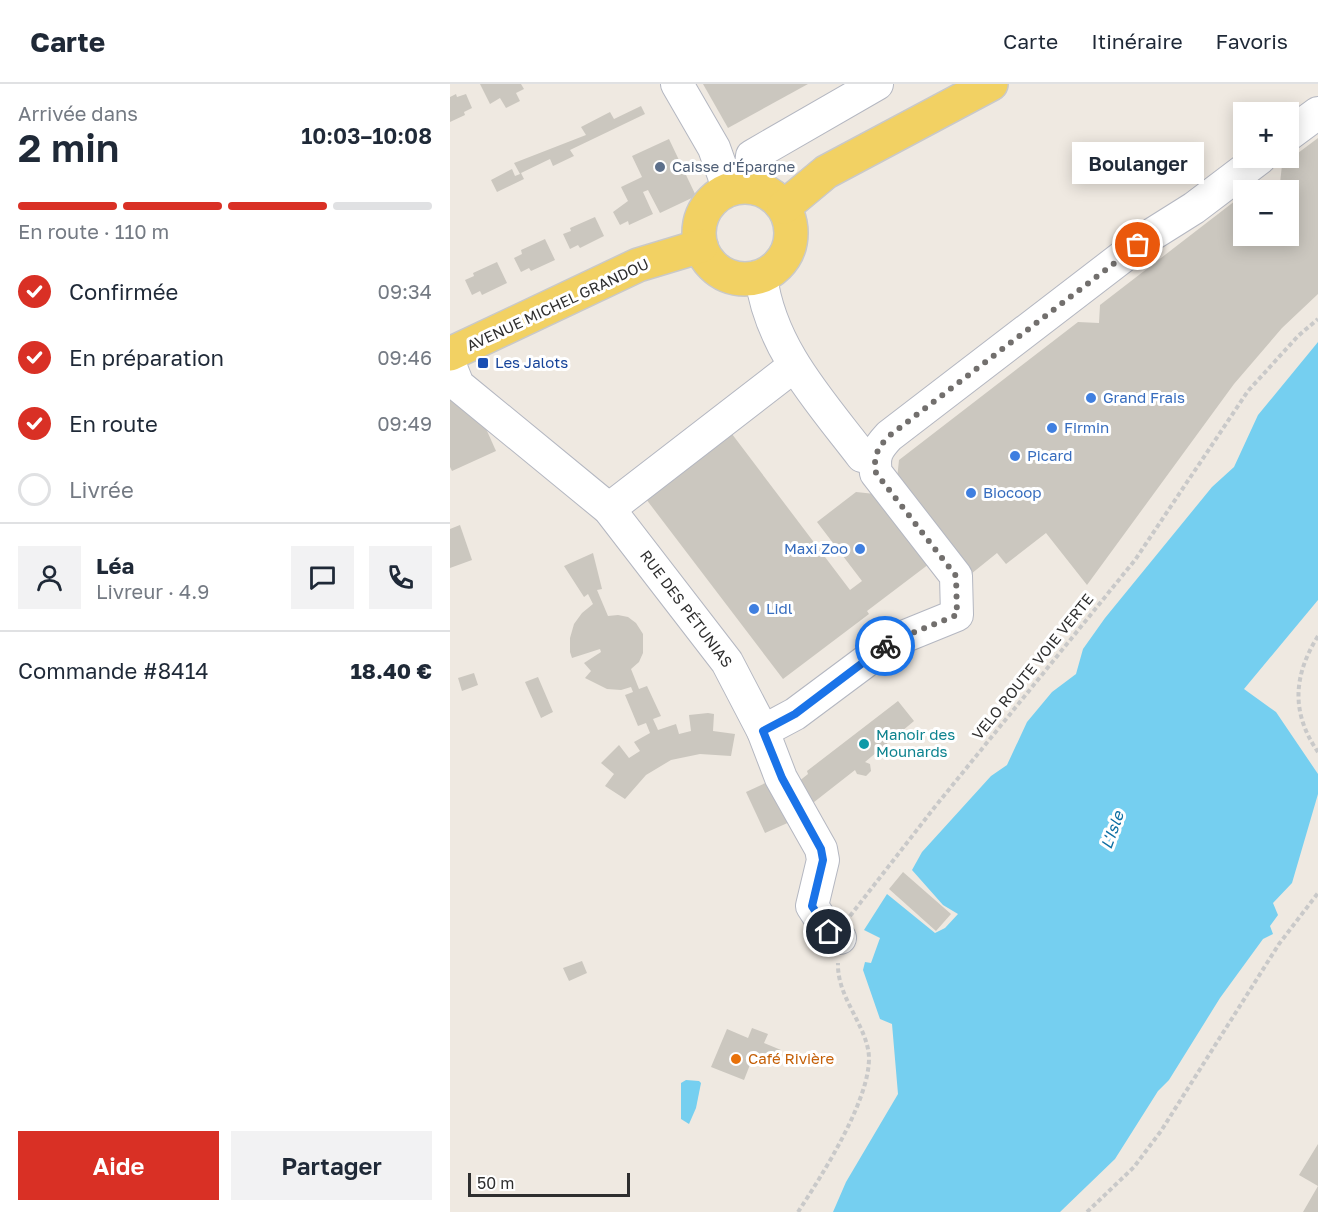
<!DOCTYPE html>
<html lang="fr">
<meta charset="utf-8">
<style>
body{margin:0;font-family:"Golos Text",sans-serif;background:#f2f2f3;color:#1f2937;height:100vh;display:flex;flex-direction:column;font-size:22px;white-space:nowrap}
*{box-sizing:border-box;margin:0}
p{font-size:20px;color:#747a83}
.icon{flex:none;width:33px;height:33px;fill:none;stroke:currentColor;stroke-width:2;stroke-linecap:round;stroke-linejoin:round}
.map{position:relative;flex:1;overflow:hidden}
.drawer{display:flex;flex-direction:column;background:#fff;width:450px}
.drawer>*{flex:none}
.buttons{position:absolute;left:783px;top:18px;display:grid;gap:12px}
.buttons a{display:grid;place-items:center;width:66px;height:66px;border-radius:0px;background:#fff;box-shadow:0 3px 15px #0003;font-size:30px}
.scale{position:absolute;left:18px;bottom:15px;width:162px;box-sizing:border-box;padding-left:6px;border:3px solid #2e2e2e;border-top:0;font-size:16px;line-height:21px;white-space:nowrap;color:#2e2e2e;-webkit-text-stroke:4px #fff;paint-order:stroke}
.pin{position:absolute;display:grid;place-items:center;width:51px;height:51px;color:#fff;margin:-26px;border:3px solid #fff;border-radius:50%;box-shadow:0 2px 6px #0007}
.courier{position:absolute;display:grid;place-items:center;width:60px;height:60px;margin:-30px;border:4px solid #1a73e8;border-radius:50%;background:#fff;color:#222;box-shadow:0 2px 8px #0007}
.bubble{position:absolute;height:42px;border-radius:0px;background:#fff;box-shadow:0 3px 15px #0003;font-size:20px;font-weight:600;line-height:42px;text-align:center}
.headline em{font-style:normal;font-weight:600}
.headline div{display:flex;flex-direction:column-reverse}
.headline{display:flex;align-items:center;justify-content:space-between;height:102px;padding:0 18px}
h1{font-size:39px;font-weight:600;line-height:45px}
.bar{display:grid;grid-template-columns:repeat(4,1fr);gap:9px 6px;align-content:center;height:72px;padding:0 18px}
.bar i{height:8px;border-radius:4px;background:#e0e1e3}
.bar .current{background:#d93025}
.bar p{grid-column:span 4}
.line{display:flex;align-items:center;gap:15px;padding:0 18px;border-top:2px solid #e0e1e3}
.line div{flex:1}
.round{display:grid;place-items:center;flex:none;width:63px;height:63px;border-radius:0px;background:#f2f2f3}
ol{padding:0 18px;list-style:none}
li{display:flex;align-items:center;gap:18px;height:66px}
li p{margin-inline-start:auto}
li .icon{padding:6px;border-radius:50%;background:#d93025;color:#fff;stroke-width:4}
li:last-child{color:#747a83}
li i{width:33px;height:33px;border:3px solid #e0e1e3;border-radius:50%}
.action{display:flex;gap:12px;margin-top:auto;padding:12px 18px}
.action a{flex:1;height:69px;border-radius:0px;background:#d93025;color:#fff;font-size:24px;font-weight:600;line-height:69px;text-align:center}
.action a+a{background:#f2f2f3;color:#1f2937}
header{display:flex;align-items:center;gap:36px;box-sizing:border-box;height:84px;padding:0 30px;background:#fff;border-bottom:2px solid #e0e1e3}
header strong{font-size:28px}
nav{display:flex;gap:33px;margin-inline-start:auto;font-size:21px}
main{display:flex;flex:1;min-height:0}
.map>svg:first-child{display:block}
</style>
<header>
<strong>Carte</strong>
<nav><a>Carte</a><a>Itinéraire</a><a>Favoris</a></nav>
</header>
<main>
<section class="drawer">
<div class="headline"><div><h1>2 min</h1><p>Arrivée dans</p></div><em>10:03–10:08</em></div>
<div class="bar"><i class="current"></i><i class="current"></i><i class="current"></i><i></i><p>En route · 110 m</p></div>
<ol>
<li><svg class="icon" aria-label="check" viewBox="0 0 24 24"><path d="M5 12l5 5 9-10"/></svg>Confirmée<p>09:34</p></li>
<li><svg class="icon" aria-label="check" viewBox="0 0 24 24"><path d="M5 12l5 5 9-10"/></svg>En préparation<p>09:46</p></li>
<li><svg class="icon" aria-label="check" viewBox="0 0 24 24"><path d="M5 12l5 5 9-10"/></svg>En route<p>09:49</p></li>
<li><i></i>Livrée</li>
</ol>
<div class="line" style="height:108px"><a class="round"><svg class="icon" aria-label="person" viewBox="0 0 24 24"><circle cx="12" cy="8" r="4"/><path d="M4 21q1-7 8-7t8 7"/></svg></a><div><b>Léa</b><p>Livreur · 4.9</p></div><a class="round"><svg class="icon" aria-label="chat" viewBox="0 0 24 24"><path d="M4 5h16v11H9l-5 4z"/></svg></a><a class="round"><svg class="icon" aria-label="phone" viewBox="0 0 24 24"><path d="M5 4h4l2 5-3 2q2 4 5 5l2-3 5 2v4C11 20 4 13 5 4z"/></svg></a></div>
<div class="line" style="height:78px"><div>Commande #8414</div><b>18.40 €</b></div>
<div class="action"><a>Aide</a><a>Partager</a></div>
</section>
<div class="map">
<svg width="868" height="1128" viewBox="0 0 868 1128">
<rect width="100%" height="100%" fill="#efe9e1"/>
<g fill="#75cff0">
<polygon points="868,258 868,516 794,605 826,628 868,690 868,710 842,799 823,819 828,831 820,842 823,850 813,855 770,914 719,996 708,1007 665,1075 610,1128 383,1128 396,1098 448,1010 442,940 430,935 413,886 415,878 421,879 430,854 414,846 437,810 485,849 495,844 508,830 493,821 462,786 472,768 541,692 557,681 577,638 602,608 626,590 633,565 655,534 762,403 784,383 808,331"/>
<polygon points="236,996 249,997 251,999 246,1024 239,1040 231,1035 231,999"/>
</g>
<g fill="#cbc7bf">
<polygon points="30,0 71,0 74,5 66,9 70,17 56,24 50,14 40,20"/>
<polygon points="253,0 358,0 278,44"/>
<polygon points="6,10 7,13 16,10 22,24 14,28 15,31 0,38 0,13"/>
<polygon points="191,22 195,30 120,66 124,72 103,82 100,75 71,89 74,95 47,108 41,96 62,85 65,92 70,90 64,79 136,51 131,43 160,28 164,35"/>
<polygon points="868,54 868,210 832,244 784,300 637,501 596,449 556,480 547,469 521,490 447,395 449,376 628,238 649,239 650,221 794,110 794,152 838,152 838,106 798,106 810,98 830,99 832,81"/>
<polygon points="219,55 246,112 210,129 198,106 193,108 203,130 179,141 178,137 170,141 163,128 178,117 171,103 192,93 182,72"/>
<polygon points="145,133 154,152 130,164 128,161 120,165 113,150 121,147 120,144"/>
<polygon points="95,155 105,176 81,187 79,184 71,188 64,174 72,170 71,166"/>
<polygon points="47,178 57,199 32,211 30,207 22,211 15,196 24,192 23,189"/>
<polygon points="0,310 33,338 46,367 2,387 0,383"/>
<polygon points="282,350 400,506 412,497 367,438 406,408 425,410 479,480 417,527 419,530 333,595 196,415"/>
<polygon points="10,441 22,476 0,484 0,445"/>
<polygon points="143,469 152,505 147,506 158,532 168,531 178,533 186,539 193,550 193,569 189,578 181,585 189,605 197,602 211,632 203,635 208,646 226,640 229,650 241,647 239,631 258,629 264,630 263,647 285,650 281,672 250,670 221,676 196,691 175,715 155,702 164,690 151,679 169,661 179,674 190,667 184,658 200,649 196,639 188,642 175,611 183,608 181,603 171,606 157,605 135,594 141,587 134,579 151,568 150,565 122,574 120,568 120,554 124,540 132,529 143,520 138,510 134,513 114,482"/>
<polygon points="24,589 28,601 12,607 8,594"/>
<polygon points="88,593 103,628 91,634 75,598"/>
<polygon points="448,617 464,637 415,678 420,680 421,687 416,692 407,690 405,686 359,722 343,702 358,690 357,687"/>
<polygon points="324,695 342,737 315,749 296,708"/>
<polygon points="453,788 501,830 486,847 439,805"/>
<polygon points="132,877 137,889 119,897 113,884"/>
<polygon points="302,944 318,950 314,959 331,966 326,977 305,968 294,996 261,983 277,945 298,954"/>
<polygon points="868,1060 868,1128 853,1128 868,1102 849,1091"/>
</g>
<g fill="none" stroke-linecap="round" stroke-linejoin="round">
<defs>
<g id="minor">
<polyline points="227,0 264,64 279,106"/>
<polyline points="838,51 868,29"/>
<polyline points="299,102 302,72 427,0"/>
<path d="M311,192c9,72 59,125 101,180l12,3"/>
<polyline points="0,281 8,301 159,425 277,578 313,647 331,694 371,765 373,776 362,822 379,848 390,854"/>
<polyline points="159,425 344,282"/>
<path d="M313,647l32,-17 98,-73 64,-26 -1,-39 -80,-103c-3,-18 1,-24 13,-37l262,-201 43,-27 66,-50"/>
</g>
<g id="major">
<circle cx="295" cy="149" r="46"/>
<polyline points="334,123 376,88 541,0"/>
<polyline points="0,270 188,181 251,162"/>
</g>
</defs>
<use href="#minor" stroke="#b4b7c1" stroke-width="34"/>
<use href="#major" stroke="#c9c9c9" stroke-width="36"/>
<g stroke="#c9c9c9" stroke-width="4" stroke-dasharray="4.5 3" stroke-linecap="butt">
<path d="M868,552c-25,40 -27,77 0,116"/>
<polyline points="400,832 484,724 685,476 798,307 848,252 868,235"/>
<path d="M348,1128c23,-35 79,-122 70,-163 -6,-29 -31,-54 -30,-86"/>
<polyline points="637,1128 684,1083 711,1047 829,860 868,809"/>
</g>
<use href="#minor" stroke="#fff" stroke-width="32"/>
<use href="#major" stroke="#f2d163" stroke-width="33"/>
</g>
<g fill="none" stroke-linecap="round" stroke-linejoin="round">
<path stroke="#726f6d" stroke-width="6" stroke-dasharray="0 10.8" d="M435,562l7,-5 65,-26 -1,-39 -80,-103c-3,-17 1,-24 13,-37l249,-191"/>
<polyline stroke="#1a73e8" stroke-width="8" points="379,848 362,822 373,776 371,765 332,694 313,647 345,630 435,562"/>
</g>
<circle fill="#5c6f8a" stroke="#fff" stroke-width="2" cx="210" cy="83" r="6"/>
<rect fill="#1a4fb4" stroke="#fff" stroke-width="2" x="27" y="273" width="12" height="12" rx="3"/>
<g fill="#3f7fe0" stroke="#fff" stroke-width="2">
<circle cx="641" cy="314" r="6"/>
<circle cx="602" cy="344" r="6"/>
<circle cx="565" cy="372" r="6"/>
<circle cx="521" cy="409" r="6"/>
<circle cx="410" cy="465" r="6"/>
<circle cx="304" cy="525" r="6"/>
</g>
<circle fill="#0f9aa8" stroke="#fff" stroke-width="2" cx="414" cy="660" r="6"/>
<circle fill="#e8710a" stroke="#fff" stroke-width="2" cx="286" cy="975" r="6"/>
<g text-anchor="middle" stroke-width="6" stroke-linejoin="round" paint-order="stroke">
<g font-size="15" fill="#4e5e75" stroke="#fff" text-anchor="start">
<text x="222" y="88">Caisse d'Épargne</text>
</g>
<g font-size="15" fill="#2e2e2e" stroke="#fff">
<text transform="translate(108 221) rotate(-25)" y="5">AVENUE MICHEL GRANDOU</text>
<text transform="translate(236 525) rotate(53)" y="5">RUE DES PÉTUNIAS</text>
<text transform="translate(583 583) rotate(-51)" y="5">VELO ROUTE VOIE VERTE</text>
</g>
<g font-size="15" fill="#164399" stroke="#fff" text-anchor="start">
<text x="45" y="284">Les Jalots</text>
</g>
<g font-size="15" fill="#366cbe" stroke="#fff" text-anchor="start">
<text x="653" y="319">Grand Frais</text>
<text x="614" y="349">Firmin</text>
<text x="577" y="377">Picard</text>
<text x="533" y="414">Biocoop</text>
<text x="398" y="470" text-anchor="end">Maxi Zoo</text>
<text x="316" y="530">Lidl</text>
</g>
<g font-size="15" fill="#0d838f" stroke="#fff" text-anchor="start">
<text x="426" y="656">Manoir des<tspan x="426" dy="17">Mounards</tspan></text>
</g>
<g font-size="15" fill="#c56008" stroke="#fff" text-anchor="start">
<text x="298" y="980">Café Rivière</text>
</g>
<g font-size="16" font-style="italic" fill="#0d6fa3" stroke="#fff">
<text transform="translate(662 746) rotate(-70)" y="6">L'Isle</text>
</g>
</g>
</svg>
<div class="buttons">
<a>+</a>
<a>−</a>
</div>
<div class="scale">50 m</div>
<div class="pin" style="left:688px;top:161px;background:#ea580c"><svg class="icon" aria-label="bag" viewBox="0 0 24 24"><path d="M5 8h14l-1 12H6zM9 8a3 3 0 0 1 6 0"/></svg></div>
<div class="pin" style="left:379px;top:848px;background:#1f2937"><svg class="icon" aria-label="home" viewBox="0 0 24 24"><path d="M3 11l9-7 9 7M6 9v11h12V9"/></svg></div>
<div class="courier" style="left:435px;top:562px"><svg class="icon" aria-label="bike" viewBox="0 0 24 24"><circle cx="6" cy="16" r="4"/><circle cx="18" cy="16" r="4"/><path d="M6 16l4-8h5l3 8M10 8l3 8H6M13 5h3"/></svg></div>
<div class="bubble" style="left:622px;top:58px;width:132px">Boulanger</div>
</div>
</main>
